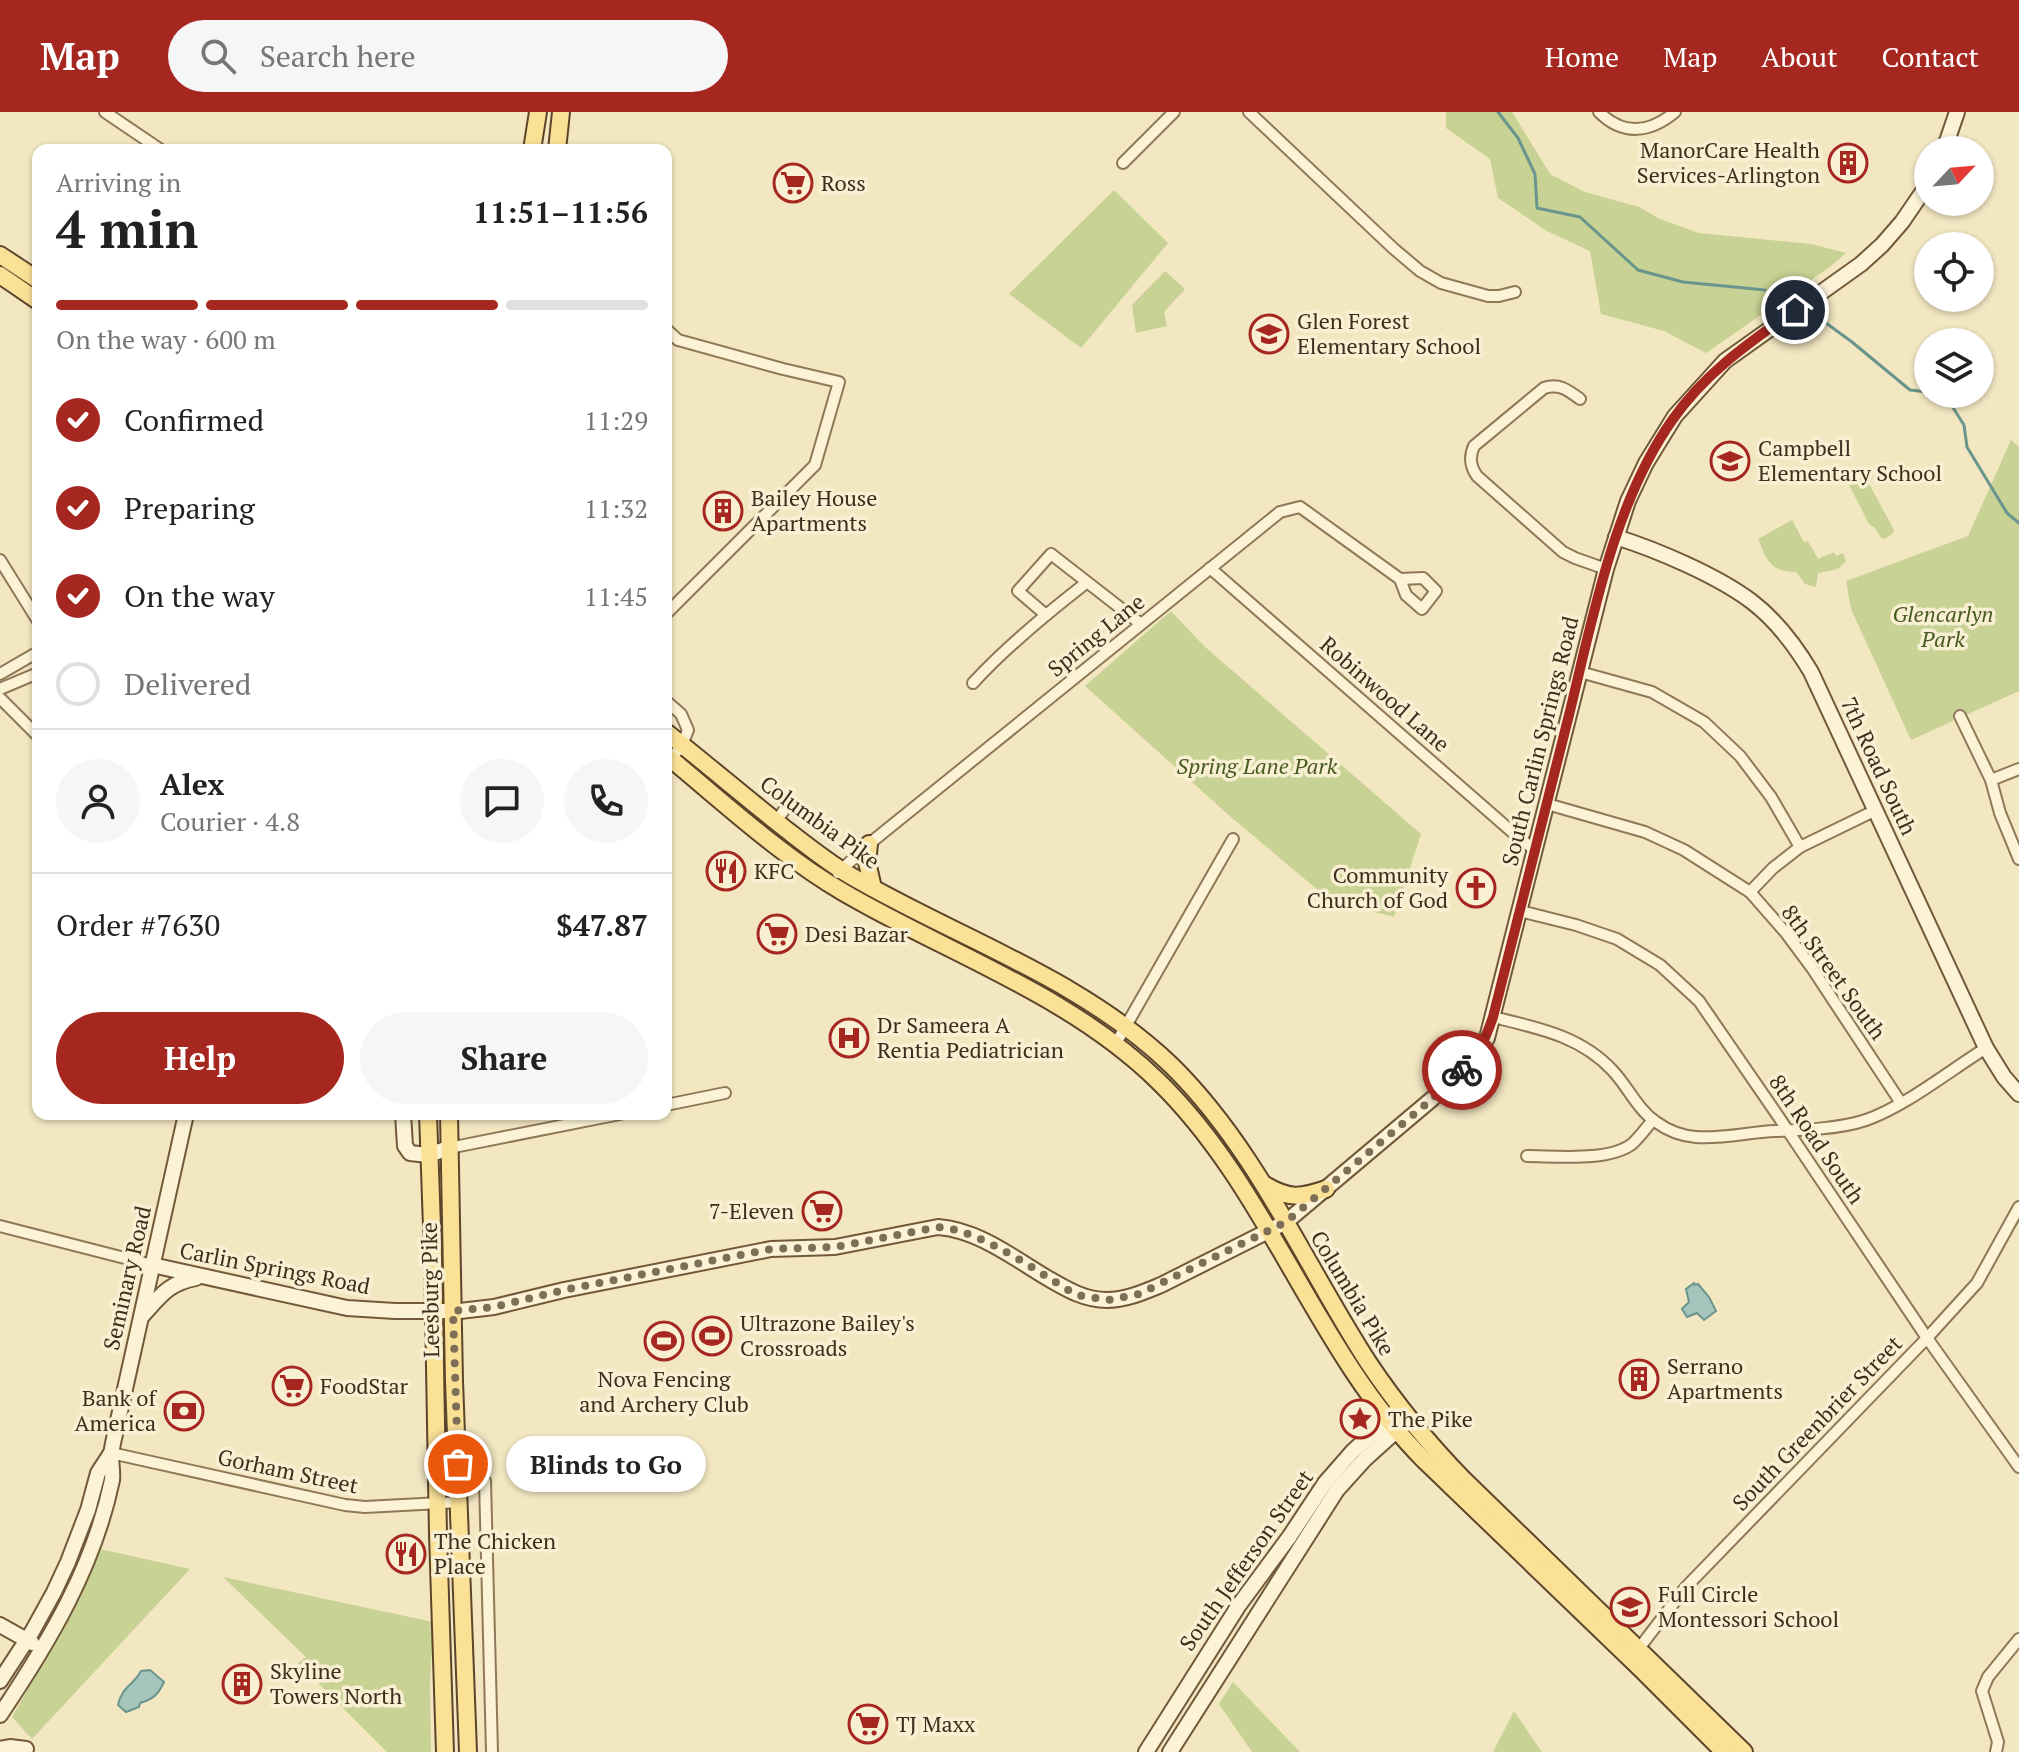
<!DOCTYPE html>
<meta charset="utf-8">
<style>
body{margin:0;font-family:"PT Serif",serif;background:#f6f6f6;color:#222;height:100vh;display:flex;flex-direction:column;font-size:30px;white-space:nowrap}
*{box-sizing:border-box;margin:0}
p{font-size:26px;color:#767676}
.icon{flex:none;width:44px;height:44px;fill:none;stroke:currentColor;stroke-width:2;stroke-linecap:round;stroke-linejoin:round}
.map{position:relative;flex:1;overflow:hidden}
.sheet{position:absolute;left:32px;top:32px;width:640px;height:976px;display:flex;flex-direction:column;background:#fff;border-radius:16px;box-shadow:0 2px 6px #0004}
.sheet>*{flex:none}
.needle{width:52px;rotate:64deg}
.tools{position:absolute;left:1914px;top:24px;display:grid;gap:16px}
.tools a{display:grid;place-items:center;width:80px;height:80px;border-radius:50%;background:#fff;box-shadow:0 2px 6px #0004;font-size:40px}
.pin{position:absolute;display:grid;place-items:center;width:68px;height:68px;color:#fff;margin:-34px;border:4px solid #fff;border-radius:50%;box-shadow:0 2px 8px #0007}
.courier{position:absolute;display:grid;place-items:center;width:80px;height:80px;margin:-40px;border:6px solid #a52720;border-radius:50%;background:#fff;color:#222;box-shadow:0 2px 10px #0007}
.bubble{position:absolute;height:56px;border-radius:28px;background:#fff;box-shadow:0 2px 6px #0004;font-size:26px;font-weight:600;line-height:56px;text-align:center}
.head em{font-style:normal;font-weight:600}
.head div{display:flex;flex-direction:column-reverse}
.head{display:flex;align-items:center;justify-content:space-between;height:136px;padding:0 24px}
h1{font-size:52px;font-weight:600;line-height:60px}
.bar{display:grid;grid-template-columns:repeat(4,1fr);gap:12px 8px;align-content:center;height:96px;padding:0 24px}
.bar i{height:10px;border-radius:6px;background:#e0e0e0}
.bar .active{background:#a52720}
.bar p{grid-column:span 4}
.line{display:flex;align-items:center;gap:20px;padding:0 24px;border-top:2px solid #e0e0e0}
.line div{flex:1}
.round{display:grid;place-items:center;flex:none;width:84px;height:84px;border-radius:42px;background:#f6f6f6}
ol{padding:0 24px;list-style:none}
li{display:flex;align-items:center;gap:24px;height:88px}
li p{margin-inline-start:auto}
li .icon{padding:8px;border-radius:50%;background:#a52720;color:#fff;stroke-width:4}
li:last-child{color:#767676}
li i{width:44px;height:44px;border:4px solid #e0e0e0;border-radius:50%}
.primary-button{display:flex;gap:16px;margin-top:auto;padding:16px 24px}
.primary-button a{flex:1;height:92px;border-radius:48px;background:#a52720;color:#fff;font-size:32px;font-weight:600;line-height:92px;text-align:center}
.primary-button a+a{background:#f6f6f6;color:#222}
header{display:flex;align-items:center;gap:48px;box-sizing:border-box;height:112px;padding:0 40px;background:#a52720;color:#fff}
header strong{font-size:38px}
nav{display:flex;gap:44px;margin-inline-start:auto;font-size:28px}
.search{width:560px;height:72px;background:#f6f6f6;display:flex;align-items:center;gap:20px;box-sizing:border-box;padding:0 28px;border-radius:44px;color:#767676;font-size:30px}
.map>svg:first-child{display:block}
</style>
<header>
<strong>Map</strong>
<div class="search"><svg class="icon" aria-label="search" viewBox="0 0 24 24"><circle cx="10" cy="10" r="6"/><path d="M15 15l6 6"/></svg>Search here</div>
<nav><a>Home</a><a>Map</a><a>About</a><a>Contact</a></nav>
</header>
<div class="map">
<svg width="2019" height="1640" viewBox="0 0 2019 1640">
<rect width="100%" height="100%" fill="#f3e7c2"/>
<g fill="#c7d294">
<polygon points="1446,0 1512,0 1550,62 1585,80 1639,95 1660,107 1699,121 1811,132 1846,141 1830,155 1706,241 1664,219 1601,202 1590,139 1547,119 1498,86 1490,47 1446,16"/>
<polygon points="1114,78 1168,131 1081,236 1009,182"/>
<polygon points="1165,159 1185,177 1164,200 1167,214 1136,221 1132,193"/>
<polygon points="2011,328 2019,335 2019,579 1911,628 1851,497 1846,469 1968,424"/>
<polygon points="1863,365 1866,366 1894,418 1892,422 1884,427 1881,426 1875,416 1869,412 1850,375 1851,372"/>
<path d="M1792,408l12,22 4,-1 10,18 16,-7 2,4 7,-3 3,8 -8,8 -20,4 -2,14 -11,-3 -9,-12c-26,0 -29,-12 -38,-33z"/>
<polygon points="1171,499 1204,534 1421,722 1394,805 1347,793 1319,779 1232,706 1085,574"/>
<polygon points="100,1437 190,1457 32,1627 12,1605 74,1497"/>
<polygon points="223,1465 433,1510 430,1570 431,1640 387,1640 298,1551 306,1545"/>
<polygon points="1233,1570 1300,1640 1252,1640 1219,1592"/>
<polygon points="1514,1599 1542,1640 1493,1640"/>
</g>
<g fill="#a5c5bd" stroke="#6a958d" stroke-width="2">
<polygon points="1694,1171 1695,1173 1698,1172 1709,1185 1716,1199 1704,1208 1697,1201 1687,1205 1682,1197 1689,1190 1686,1177"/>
<path d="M150,1558l14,12c-6,13 -11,17 -24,21l-1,4 -13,5 -8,-7c4,-19 16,-20 23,-34z"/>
</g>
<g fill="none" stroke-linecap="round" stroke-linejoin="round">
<g stroke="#6a958d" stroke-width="3">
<polyline points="1498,0 1518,26 1535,62 1537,96 1580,105 1638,158 1683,170 1765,178"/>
<polyline points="1826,211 1852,230 1910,278 1928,280"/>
<polyline points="1940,282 1945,283 1964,313 1967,335 2007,401 2019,411"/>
</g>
<defs>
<g id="street">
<polyline points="105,0 161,38"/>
<polyline points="1249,0 1394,137 1420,159 1441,171 1488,184 1499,184 1515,180"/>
<path d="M1599,0c24,24 51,21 76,0"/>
<polyline points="1123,51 1174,0"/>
<polyline points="666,217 678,228 783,257 839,270 815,353 666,502"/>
<path d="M1580,287c-12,-9 -21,-16 -36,-11l-70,58c-5,11 -4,20 3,30l86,76 12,6 31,11"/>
<polyline points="0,448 38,509"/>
<polyline points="1210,456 1518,725 1535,738"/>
<polyline points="1046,503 1018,479 1051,442 1141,512"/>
<polyline points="1580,560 1652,580 1704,610 1740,644 1771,685 1800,735"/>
<polyline points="0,562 38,540"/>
<path d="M973,571c34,-37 73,-69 113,-100"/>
<polyline points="0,577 38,561"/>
<polyline points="0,586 38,624"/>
<polyline points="666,589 681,602 688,618 682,633 671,647"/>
<polyline points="1960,604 1991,668 2000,701 2019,747"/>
<polyline points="1991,668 2019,657"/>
<polyline points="775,681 788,693 776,709"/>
<polyline points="1547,692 1645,720 1684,738 1750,780 1786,821 1812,856 1901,991"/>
<polyline points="838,761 869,732 1280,400 1300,395 1400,467 1423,466 1436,479 1422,497 1406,483 1400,467"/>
<polyline points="1750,780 1773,756 1800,735 1876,698"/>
<polyline points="1520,799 1576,813 1617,827 1660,853 1699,889 1778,1004 1927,1226 2019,1355"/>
<path d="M1493,905c45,11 88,19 120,54 15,16 25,39 43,51 11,8 26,14 40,15 27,2 53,-5 79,-6 28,-1 64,-2 91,-11 40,-14 83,-49 120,-72"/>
<polyline points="1115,933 1233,727"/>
<polyline points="666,993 725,981"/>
<polyline points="449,1036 620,1002"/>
<path d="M1527,1044c29,0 81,6 105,-12 8,-7 14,-16 21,-24"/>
<polyline points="0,1114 152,1153"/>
<polyline points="111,1341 345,1393 365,1395 459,1390"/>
<polyline points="485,1369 492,1640"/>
<polyline points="1637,1539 1686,1475 1927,1226 1977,1171 2019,1095"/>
<polyline points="1996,1640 1998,1630 1982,1579 1988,1565 2019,1527"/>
</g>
<g id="secondary">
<polyline points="1944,38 1957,0"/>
<path d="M1616,425c41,13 100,38 135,64 25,19 44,44 60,71l175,376 18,29 15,17"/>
<polyline points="403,1002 405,1034 410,1041 428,1043 449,1036"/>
<path d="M152,1153l195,43 48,3h65l34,-4 70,-17 207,-41 64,-2 103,-20c41,3 77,32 111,52 19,11 36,21 58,21 19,0 37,-8 54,-15l125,-63 146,-123c20,-19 41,-38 55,-61l119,-469 22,-68 18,-38 29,-47 50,-55 136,-97 21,-19 20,-23 26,-38"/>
<path d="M143,1203c18,-20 26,-32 53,-37"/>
<polyline points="0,1513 32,1531"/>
<polyline points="0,1569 32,1520 54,1480 68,1450 88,1398 98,1361 111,1341"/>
<path d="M0,1603c49,-73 94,-148 112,-235 1,-8 -1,-16 -1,-24 1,-11 4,-21 6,-31l69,-311"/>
<polyline points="0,1637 10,1635 26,1637"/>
<polyline points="1146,1640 1239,1493 1290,1424 1325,1371 1353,1339 1388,1308 1400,1294"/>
<polyline points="1170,1640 1337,1378 1365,1347 1406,1310"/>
</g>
<g id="primary">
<polyline points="532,38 538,0"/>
<polyline points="557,38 561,0"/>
<polyline points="0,143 38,168"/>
<polyline points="0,163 38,189"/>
<path d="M666,620c39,31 78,64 117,95 22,17 44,35 68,49 108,63 230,102 321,190 85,84 132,197 196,296 28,42 60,81 95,117l281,273"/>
<path d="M666,643c55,45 115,101 177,137 104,61 226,102 315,189 112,109 156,268 266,379l217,209 83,83"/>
<polyline points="869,732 867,750 873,776"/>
<polyline points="428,1002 433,1143 438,1422 445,1640"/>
<polyline points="449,1002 454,1269 468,1640"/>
<path d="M1265,1073c24,14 35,13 61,4"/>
</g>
</defs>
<use href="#street" stroke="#8f7857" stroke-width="14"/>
<use href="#secondary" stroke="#71593a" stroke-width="18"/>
<use href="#primary" stroke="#5c452b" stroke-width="20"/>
<use href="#street" stroke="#fcf3d7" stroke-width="10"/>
<use href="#secondary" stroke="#fcf3d7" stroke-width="14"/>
<use href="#primary" stroke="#fae196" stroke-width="16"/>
</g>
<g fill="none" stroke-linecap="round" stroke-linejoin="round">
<path stroke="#7d6f57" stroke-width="8" stroke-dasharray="0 14.4" d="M458,1352l-5,-153 41,-4 70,-17 207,-41 64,-2 103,-20c42,3 95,42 132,64l12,5 27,4 30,-6 147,-72 146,-123 30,-29"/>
<path stroke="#a52720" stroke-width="10" d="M1462,958c18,-21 22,-27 31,-53 25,-101 51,-201 76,-302 24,-98 45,-213 104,-296 33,-47 76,-76 122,-109"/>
</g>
<defs>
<symbol id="building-ring" viewBox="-11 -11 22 22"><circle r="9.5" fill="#f9f0d3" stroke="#a52720" stroke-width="1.5"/><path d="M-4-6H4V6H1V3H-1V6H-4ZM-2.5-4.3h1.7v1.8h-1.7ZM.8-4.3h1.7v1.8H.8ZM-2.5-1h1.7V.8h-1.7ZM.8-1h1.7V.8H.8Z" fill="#a52720"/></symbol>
<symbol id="supermarket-ring" viewBox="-11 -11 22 22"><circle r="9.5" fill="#f9f0d3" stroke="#a52720" stroke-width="1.5"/><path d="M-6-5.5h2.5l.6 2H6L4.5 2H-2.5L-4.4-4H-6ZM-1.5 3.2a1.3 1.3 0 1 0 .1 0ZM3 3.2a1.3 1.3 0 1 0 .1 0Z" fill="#a52720"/></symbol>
<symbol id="school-ring" viewBox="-11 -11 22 22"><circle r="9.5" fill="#f9f0d3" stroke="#a52720" stroke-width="1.5"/><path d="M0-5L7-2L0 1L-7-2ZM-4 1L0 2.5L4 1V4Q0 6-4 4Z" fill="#a52720"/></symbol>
<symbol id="restaurant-ring" viewBox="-11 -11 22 22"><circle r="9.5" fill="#f9f0d3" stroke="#a52720" stroke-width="1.5"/><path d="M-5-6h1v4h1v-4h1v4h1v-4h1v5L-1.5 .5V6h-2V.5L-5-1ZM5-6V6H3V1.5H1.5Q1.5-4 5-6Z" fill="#a52720"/></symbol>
<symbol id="church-ring" viewBox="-11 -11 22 22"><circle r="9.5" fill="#f9f0d3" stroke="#a52720" stroke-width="1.5"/><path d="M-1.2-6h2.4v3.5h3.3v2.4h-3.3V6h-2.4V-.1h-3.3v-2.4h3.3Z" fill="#a52720"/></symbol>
<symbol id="hospital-ring" viewBox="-11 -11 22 22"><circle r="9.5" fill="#f9f0d3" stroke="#a52720" stroke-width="1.5"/><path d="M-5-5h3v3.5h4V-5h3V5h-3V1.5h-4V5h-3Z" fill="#a52720"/></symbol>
<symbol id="stadium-ring" viewBox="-11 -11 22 22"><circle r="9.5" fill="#f9f0d3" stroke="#a52720" stroke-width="1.5"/><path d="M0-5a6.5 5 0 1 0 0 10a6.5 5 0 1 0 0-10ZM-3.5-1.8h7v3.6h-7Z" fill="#a52720"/></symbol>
<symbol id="bank-ring" viewBox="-11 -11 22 22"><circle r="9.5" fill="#f9f0d3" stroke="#a52720" stroke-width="1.5"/><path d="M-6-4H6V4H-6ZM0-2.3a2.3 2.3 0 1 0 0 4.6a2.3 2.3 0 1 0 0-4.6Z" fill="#a52720"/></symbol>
<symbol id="sight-ring" viewBox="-11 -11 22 22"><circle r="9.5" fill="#f9f0d3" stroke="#a52720" stroke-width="1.5"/><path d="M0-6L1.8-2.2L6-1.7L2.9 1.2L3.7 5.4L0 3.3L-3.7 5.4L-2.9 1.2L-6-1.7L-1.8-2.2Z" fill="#a52720"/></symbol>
</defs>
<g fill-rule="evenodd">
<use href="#building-ring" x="1826" y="29" width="44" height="44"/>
<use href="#supermarket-ring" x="771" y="49" width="44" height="44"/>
<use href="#school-ring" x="1247" y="200" width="44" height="44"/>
<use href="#school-ring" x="1708" y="327" width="44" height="44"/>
<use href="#building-ring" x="701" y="377" width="44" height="44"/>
<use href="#restaurant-ring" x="704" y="737" width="44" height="44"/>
<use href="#church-ring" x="1454" y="754" width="44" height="44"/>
<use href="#supermarket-ring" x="755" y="800" width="44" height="44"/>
<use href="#hospital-ring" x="827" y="904" width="44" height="44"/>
<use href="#supermarket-ring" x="800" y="1077" width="44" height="44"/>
<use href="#stadium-ring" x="690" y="1202" width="44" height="44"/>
<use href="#stadium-ring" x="642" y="1207" width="44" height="44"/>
<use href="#building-ring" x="1617" y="1245" width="44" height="44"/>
<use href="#supermarket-ring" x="270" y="1252" width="44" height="44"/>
<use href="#bank-ring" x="162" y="1277" width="44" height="44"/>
<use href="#sight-ring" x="1338" y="1285" width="44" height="44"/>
<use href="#restaurant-ring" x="384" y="1420" width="44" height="44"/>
<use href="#school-ring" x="1608" y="1473" width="44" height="44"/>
<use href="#building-ring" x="220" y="1550" width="44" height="44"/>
<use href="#supermarket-ring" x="846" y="1590" width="44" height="44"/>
</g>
<g text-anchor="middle" stroke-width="7" stroke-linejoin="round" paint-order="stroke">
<g font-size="22" fill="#3d2e1d" stroke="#f9f0d3" text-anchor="start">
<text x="1820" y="46" text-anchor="end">ManorCare Health<tspan x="1820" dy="25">Services-Arlington</tspan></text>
<text x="821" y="79">Ross</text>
<text x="1297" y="217">Glen Forest<tspan x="1297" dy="25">Elementary School</tspan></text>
<text x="1758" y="344">Campbell<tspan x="1758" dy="25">Elementary School</tspan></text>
<text x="751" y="394">Bailey House<tspan x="751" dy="25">Apartments</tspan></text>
<text x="754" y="767">KFC</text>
<text x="1448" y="771" text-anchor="end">Community<tspan x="1448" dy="25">Church of God</tspan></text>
<text x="805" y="830">Desi Bazar</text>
<text x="877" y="921">Dr Sameera A<tspan x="877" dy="25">Rentia Pediatrician</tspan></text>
<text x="794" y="1107" text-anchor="end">7-Eleven</text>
<text x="740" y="1219">Ultrazone Bailey's<tspan x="740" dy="25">Crossroads</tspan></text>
<text x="1667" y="1262">Serrano<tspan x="1667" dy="25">Apartments</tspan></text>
<text x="664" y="1275" text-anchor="middle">Nova Fencing<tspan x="664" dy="25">and Archery Club</tspan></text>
<text x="320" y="1282">FoodStar</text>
<text x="156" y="1294" text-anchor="end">Bank of<tspan x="156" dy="25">America</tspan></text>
<text x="1388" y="1315">The Pike</text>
<text x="434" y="1437">The Chicken<tspan x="434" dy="25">Place</tspan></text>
<text x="1658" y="1490">Full Circle<tspan x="1658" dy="25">Montessori School</tspan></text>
<text x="270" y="1567">Skyline<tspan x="270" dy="25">Towers North</tspan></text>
<text x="896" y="1620">TJ Maxx</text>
</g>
<g font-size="22" font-style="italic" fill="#495c21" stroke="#f9f0d3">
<text x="1943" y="510">Glencarlyn<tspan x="1943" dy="25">Park</tspan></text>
<text x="1257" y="662">Spring Lane Park</text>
</g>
<g font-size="22" fill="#3d2e1d" stroke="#f9f0d3">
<text transform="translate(1096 523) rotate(-39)" y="8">Spring Lane</text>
<text transform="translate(1385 582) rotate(41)" y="8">Robinwood Lane</text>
<text transform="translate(1540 629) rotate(-76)" y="8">South Carlin Springs Road</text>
<text transform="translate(1879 654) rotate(65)" y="8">7th Road South</text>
<text transform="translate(820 710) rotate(36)" y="8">Columbia Pike</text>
<text transform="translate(1834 860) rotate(54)" y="8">8th Street South</text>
<text transform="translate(1817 1027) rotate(56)" y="8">8th Road South</text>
<text transform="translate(275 1156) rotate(11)" y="8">Carlin Springs Road</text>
<text transform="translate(127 1166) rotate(-77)" y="8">Seminary Road</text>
<text transform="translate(430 1178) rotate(-91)" y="8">Leesburg Pike</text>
<text transform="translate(1353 1181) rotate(59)" y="8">Columbia Pike</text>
<text transform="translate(1817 1311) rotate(-46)" y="8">South Greenbrier Street</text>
<text transform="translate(288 1359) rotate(12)" y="8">Gorham Street</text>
<text transform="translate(1246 1448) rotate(-55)" y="8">South Jefferson Street</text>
</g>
</g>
</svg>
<div class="tools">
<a><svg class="needle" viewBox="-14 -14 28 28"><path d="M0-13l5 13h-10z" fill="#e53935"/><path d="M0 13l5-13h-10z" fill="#767676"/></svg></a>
<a><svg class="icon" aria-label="locate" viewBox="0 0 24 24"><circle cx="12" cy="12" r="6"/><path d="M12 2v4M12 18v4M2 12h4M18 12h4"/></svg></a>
<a><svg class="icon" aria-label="layers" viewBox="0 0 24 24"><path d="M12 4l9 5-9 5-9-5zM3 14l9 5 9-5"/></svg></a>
</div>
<div class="pin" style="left:458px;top:1352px;background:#ea580c"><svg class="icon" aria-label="bag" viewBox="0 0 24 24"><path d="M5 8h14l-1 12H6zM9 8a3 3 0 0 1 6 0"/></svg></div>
<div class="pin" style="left:1795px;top:198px;background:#1f2937"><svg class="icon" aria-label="home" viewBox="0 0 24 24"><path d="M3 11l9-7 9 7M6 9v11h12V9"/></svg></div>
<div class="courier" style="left:1462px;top:958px"><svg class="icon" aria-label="bike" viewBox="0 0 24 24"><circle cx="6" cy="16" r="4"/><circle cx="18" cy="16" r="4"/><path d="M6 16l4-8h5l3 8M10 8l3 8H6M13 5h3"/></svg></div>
<div class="bubble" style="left:506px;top:1324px;width:200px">Blinds to Go</div>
<section class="sheet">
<div class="head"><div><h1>4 min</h1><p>Arriving in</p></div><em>11:51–11:56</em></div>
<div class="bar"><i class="active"></i><i class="active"></i><i class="active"></i><i></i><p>On the way · 600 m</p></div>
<ol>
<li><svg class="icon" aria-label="check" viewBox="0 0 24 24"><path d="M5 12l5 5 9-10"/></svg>Confirmed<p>11:29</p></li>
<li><svg class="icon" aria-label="check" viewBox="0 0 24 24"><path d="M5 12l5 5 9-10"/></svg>Preparing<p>11:32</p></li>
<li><svg class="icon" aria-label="check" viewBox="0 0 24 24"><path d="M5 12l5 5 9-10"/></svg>On the way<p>11:45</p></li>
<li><i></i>Delivered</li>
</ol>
<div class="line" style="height:144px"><a class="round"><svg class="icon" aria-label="person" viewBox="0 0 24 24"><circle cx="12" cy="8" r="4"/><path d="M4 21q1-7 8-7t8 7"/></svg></a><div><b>Alex</b><p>Courier · 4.8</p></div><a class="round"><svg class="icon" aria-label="chat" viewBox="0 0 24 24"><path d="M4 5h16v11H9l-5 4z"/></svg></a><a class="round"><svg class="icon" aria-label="phone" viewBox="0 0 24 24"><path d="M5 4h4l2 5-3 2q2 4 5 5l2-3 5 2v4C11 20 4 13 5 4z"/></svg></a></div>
<div class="line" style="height:104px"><div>Order #7630</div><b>$47.87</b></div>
<div class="primary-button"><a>Help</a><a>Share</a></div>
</section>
</div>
